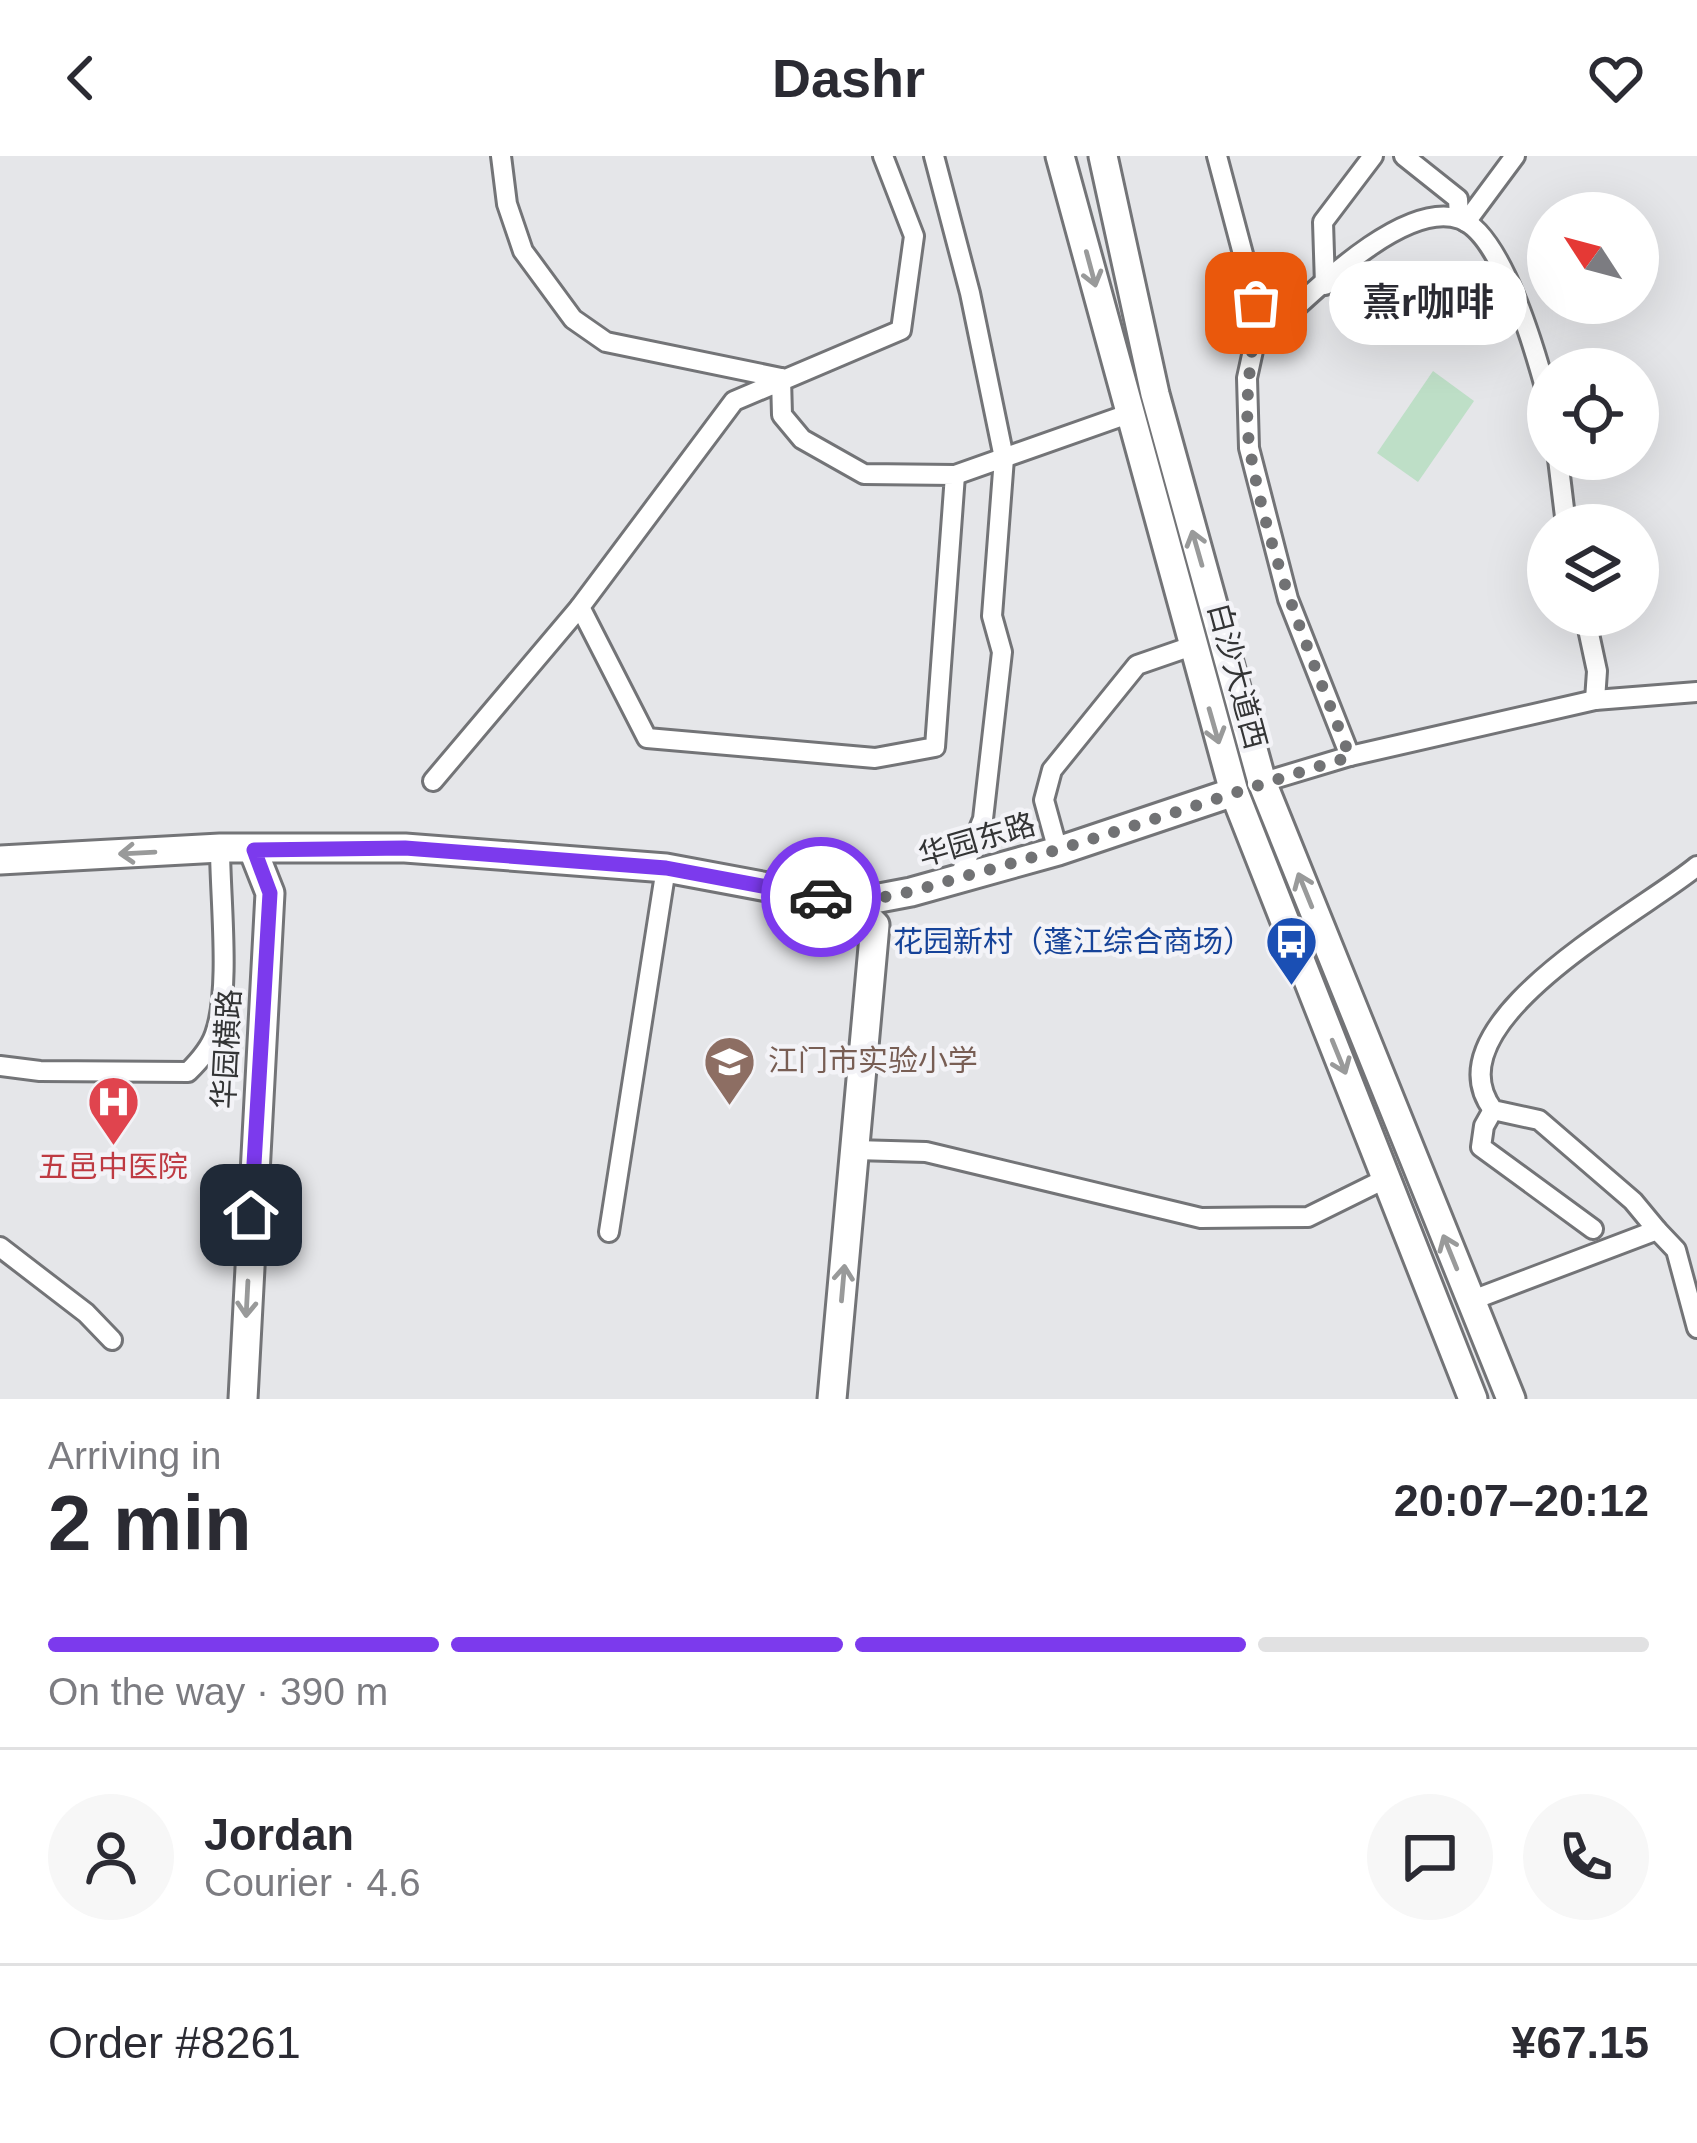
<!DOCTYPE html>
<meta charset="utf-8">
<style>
body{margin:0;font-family:Helvetica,"Noto Sans SC",sans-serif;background:#f7f7f7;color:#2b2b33;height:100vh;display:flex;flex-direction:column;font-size:45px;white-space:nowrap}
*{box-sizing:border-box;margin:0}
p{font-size:39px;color:#7c7c81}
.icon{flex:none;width:66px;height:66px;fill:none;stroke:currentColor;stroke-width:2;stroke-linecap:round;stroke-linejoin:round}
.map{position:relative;height:1243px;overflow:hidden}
.sheet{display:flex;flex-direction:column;background:#fff;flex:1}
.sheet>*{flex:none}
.needle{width:78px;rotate:306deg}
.tools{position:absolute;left:1527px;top:36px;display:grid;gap:24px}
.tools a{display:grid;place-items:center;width:132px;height:132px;border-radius:50%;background:#fff;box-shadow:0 12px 48px #0002;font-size:60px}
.pin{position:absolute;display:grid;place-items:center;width:102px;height:102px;color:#fff;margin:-51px;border-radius:24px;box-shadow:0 6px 18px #0006}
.courier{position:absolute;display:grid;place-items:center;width:120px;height:120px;margin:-60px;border:9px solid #7c3aed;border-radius:50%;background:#fff;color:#222;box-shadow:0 3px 15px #0007}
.bubble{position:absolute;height:84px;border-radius:42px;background:#fff;box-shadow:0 12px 48px #0002;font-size:39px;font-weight:600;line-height:84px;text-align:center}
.headline em{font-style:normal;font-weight:600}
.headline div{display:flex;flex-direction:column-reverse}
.headline{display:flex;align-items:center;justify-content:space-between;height:204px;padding:0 48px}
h1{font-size:78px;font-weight:600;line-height:90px}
.bar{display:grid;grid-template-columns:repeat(4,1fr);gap:18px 12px;align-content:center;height:144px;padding:0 48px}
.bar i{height:15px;border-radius:9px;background:#e1e1e2}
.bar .selected{background:#7c3aed}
.bar p{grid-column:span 4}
.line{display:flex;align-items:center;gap:30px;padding:0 48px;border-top:3px solid #e1e1e2}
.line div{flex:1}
.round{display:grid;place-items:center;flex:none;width:126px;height:126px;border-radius:63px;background:#f7f7f7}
header{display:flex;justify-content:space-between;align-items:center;height:156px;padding:0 48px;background:#fff;font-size:54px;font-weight:600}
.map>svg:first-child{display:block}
</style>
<header><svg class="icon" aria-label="back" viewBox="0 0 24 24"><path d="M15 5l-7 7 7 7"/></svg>Dashr<svg class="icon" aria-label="heart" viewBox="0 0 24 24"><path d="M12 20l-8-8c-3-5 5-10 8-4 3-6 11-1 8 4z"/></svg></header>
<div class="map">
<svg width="1697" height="1243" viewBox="0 0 1697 1243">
<rect width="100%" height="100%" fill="#e5e6e9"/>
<polygon fill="#bedfc7" points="1433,215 1474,245 1418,326 1377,297"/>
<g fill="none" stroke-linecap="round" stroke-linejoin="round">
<defs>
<g id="street">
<polyline points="501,0 507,48 523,95 573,163 606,186 781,222"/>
<polyline points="934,0 970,137 1004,302 992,460 1002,496 983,663 959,722"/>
<polyline points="1217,0 1256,147 1254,190 1247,222 1249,292 1288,443 1350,600"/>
<polyline points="1404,0 1458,43 1459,62"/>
<polyline points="1466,66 1515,0"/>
<polyline points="1325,129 1323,66 1373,0"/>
<path d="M1254,190c44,-38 145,-148 206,-127 43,15 77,138 88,179"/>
<polyline points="781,222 782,259 802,283 864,318 955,319 935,591 875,602 647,582 580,451 734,245 901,174 914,80 883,0"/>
<polyline points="1558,303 1566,369"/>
<polyline points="955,319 1131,257"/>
<polyline points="1585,459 1597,515 1595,544"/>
<polyline points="433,625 580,451"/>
<polyline points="1257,628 1350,600 1595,544 1697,536"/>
<polyline points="1058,695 1044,644 1052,614 1137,509 1192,490"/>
<path d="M0,910l40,5 148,1c11,-11 22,-23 27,-38 16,-44 5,-136 5,-186"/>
<polyline points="1493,954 1484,970 1481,991 1593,1073"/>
<polyline points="855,994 926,996 1201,1062 1308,1061 1387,1022"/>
<path d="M1657,1074l-24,-29 -94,-81 -46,-10c-66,-88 151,-199 204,-244"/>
<polyline points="609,1076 666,712"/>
<polyline points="0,1091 86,1157 112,1184"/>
<polyline points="1470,1145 1657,1074 1676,1094 1697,1172"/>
</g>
<g id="secondary">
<polyline points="1060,0 1234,636 1473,1243"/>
<polyline points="1103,0 1155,238 1262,626 1511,1243"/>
<polyline points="0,704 220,692 405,692 666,712 853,747 911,736 1058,695 1234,636"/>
<polyline points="243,1243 270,737 253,694"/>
<polyline points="832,1243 875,769 853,747"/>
</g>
</defs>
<use href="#street" stroke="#737477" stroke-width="24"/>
<use href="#secondary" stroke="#737477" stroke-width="33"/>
<use href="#street" stroke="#fff" stroke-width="18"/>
<use href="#secondary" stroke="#fff" stroke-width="27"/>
</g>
<defs><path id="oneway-shaft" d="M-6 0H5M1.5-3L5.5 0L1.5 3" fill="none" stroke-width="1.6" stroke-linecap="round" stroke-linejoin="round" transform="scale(3)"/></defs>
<g stroke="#999a9a">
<use href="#oneway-shaft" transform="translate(1091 113) rotate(75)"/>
<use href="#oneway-shaft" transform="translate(1197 392) rotate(-106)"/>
<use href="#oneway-shaft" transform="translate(1214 570) rotate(74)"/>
<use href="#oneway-shaft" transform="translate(137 697) rotate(177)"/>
<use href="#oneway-shaft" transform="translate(1305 734) rotate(-112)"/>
<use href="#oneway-shaft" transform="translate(1339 901) rotate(68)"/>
<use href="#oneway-shaft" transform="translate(1450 1096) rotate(-112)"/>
<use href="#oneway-shaft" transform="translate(843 1127) rotate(-85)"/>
<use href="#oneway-shaft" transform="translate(247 1143) rotate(93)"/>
</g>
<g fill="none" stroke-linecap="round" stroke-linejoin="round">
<path stroke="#717274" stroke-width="12" stroke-dasharray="0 21.6" d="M821,741c53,10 101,-9 152,-23 127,-34 251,-80 377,-117 -39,-101 -82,-201 -100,-307 -8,-50 4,-98 6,-147"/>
<polyline stroke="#7c3aed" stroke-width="15" points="251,1059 270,737 254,694 405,692 666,712 821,741"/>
</g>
<defs>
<symbol id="bus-pin" viewBox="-11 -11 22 30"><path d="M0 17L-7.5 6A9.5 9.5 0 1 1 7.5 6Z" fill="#1a4fb4" stroke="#f3f3f7"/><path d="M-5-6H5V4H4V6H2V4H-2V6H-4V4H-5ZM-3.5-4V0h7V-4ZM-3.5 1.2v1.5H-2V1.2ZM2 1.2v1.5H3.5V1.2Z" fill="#fff"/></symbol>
<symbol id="school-pin" viewBox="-11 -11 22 30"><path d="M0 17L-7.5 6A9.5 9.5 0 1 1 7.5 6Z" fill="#8d6e63" stroke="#f3f3f7"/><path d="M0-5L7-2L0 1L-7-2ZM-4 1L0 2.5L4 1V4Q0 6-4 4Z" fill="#fff"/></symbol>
<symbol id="hospital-pin" viewBox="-11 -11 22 30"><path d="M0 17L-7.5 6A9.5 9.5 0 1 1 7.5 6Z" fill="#e0444e" stroke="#f3f3f7"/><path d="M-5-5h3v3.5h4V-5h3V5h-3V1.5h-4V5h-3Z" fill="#fff"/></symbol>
</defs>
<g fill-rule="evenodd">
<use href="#bus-pin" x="1262" y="756" width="59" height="81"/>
<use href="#school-pin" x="700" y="876" width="59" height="81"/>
<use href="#hospital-pin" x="84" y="916" width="59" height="81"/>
</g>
<g text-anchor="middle" stroke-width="9" stroke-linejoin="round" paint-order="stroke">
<g font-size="30" fill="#333435" stroke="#f3f3f7">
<text transform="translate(1237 520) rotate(75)" y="10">白沙大道西</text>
<text transform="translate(977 684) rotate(-16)" y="10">华园东路</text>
<text transform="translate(227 893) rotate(-87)" y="10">华园横路</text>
</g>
<g font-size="30" fill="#164399" stroke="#f3f3f7" text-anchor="end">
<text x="1253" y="796">花园新村（蓬江综合商场）</text>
</g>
<g font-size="30" fill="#785e54" stroke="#f3f3f7" text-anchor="start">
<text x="768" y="915">江门市实验小学</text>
</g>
<g font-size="30" fill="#be3a42" stroke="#f3f3f7">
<text x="113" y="1021">五邑中医院</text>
</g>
</g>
</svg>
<div class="tools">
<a><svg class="needle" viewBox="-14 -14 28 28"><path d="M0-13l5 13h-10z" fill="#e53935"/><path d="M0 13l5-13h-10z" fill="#7c7c81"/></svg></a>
<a><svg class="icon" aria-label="locate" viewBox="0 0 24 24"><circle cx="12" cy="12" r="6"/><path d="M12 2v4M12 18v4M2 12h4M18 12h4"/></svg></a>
<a><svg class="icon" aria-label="layers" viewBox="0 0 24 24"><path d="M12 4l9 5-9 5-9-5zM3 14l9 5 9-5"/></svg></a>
</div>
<div class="pin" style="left:1256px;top:147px;background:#ea580c"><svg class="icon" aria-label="bag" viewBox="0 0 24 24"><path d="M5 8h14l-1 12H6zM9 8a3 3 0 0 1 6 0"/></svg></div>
<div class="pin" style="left:251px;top:1059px;background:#1f2937"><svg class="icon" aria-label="home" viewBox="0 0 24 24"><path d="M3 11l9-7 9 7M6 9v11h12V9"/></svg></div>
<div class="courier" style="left:821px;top:741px"><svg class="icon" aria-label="car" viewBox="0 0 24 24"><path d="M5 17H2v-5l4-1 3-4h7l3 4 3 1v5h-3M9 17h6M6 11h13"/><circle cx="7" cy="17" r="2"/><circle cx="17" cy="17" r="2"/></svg></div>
<div class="bubble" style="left:1329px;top:105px;width:198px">熹r咖啡</div>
</div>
<section class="sheet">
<div class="headline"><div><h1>2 min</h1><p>Arriving in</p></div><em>20:07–20:12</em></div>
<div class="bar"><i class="selected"></i><i class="selected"></i><i class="selected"></i><i></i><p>On the way · 390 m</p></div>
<div class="line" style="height:216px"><a class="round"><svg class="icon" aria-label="person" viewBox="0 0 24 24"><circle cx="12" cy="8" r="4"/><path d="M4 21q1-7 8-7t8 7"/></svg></a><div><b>Jordan</b><p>Courier · 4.6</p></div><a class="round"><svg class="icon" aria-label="chat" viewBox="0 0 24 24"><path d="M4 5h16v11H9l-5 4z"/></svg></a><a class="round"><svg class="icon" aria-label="phone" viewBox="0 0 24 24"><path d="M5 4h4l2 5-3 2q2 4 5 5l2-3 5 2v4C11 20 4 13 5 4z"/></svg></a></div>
<div class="line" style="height:156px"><div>Order #8261</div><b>¥67.15</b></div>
</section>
